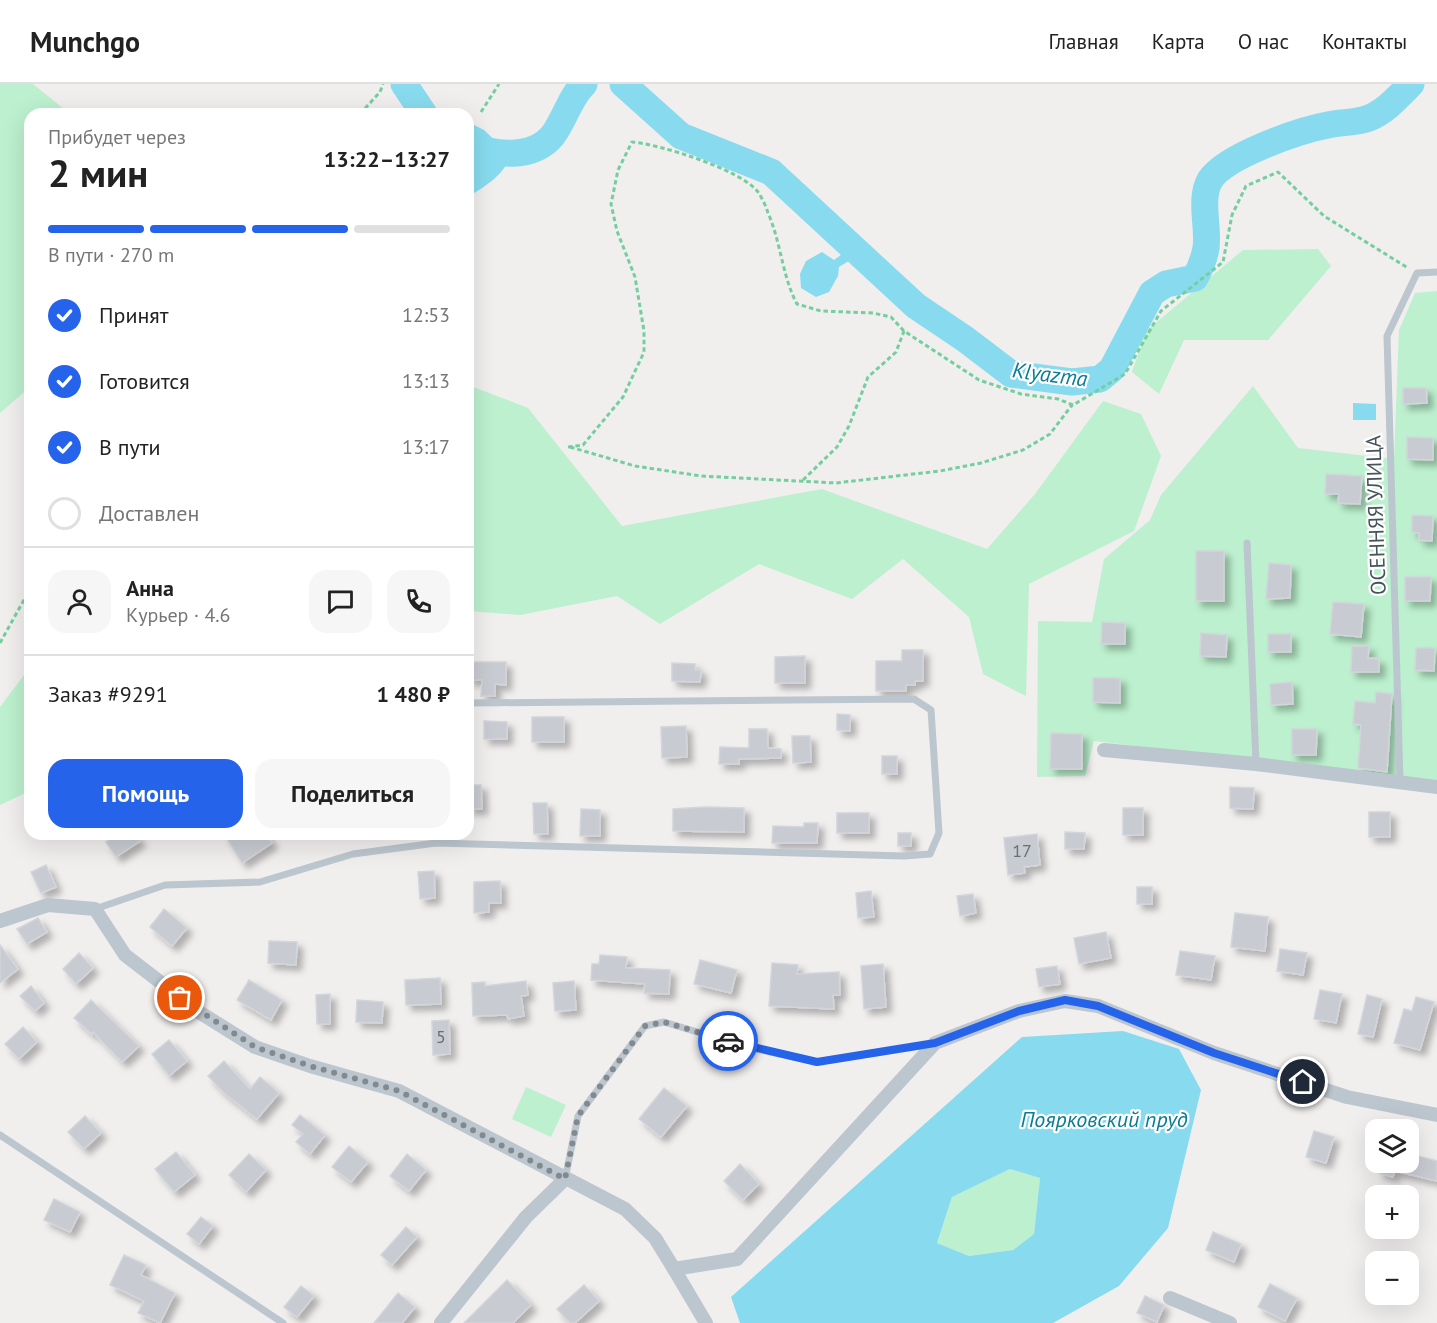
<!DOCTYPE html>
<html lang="ru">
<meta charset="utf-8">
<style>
body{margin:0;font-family:"PT Sans",sans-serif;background:#f6f6f6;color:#222;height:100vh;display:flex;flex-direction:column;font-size:22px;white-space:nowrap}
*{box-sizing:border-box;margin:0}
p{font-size:20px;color:#767676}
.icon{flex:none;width:33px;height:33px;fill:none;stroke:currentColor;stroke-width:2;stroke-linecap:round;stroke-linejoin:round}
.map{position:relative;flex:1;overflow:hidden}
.sheet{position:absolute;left:24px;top:24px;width:450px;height:732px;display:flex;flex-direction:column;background:#fff;border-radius:18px;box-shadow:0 6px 24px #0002}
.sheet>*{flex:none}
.buttons{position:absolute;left:1365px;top:1035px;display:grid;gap:12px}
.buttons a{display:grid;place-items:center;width:54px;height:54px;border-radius:12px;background:#fff;box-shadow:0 6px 24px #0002;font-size:30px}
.pin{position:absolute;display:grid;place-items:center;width:51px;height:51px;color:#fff;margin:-26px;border:3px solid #fff;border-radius:50%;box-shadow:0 2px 6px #0007}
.courier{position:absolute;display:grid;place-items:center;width:60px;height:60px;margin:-30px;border:4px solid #2563eb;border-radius:50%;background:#fff;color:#222;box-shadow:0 2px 8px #0007}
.summary em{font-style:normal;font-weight:600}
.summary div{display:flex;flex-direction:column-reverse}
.summary{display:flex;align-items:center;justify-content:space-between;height:102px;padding:0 24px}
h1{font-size:39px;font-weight:600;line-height:45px}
.bar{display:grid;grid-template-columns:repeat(4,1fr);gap:9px 6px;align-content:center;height:72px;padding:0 24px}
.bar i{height:8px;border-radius:4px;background:#e0e0e0}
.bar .active{background:#2563eb}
.bar p{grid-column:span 4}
.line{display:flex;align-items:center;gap:15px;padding:0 24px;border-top:2px solid #e0e0e0}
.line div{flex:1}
.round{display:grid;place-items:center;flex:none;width:63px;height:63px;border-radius:18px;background:#f6f6f6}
ol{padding:0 24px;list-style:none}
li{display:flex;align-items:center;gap:18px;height:66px}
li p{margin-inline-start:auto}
li .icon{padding:6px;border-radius:50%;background:#2563eb;color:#fff;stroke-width:4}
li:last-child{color:#767676}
li i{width:33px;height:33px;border:3px solid #e0e0e0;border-radius:50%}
.action{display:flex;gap:12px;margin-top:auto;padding:12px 24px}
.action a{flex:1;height:69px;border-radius:18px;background:#2563eb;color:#fff;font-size:24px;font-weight:600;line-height:69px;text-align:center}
.action a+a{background:#f6f6f6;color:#222}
header{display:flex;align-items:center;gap:36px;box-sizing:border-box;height:84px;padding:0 30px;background:#fff;border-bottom:2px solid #e0e0e0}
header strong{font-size:28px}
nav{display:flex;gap:33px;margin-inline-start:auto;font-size:21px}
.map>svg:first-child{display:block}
</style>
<header>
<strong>Munchgo</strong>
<nav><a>Главная</a><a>Карта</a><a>О нас</a><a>Контакты</a></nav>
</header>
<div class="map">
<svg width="1437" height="1239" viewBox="0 0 1437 1239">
<defs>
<filter id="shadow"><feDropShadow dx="5.5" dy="5.5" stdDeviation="3" flood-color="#0004"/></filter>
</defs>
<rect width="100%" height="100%" fill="#f1eeee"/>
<g fill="#bcf0ce">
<polygon points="0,0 33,0 70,30 30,30 30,303 0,329"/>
<polygon points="1318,165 1331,182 1268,256 1184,256 1159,310 1132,288 1146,247 1243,166"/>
<polygon points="1437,207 1437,697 1094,657 1085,692 1037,693 1038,537 1092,538 1104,475 1150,436 1161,411 1253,302 1298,364 1394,375 1399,246 1415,209"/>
<polygon points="468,301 528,324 622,442 822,405 987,465 1035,410 1103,317 1141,330 1161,372 1134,447 1029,500 1026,612 983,590 969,533 903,475 852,515 759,480 660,540 617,512 520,531 468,527"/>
<polygon points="30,583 30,707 0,721 0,623"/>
<polygon points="526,1003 566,1021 551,1053 512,1035"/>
<polygon points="1010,1085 1040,1094 1034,1150 1013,1166 969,1172 937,1159 952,1113"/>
</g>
<g fill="#88dbee" fill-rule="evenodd">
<path d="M468,38l16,8 26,25c-4,19 -26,32 -42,42z"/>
<polygon points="852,163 860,170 839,183 838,192 829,208 816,213 801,204 800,190 806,177 822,168 834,176"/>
<polygon points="1353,319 1376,320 1376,336 1353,336"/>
<path d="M1123,947l56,18 22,41 -33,138 -49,58 -66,37h-313l-9,-26 291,-260zM1010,1085l30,9 -6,56 -21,16 -44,6 -32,-13 15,-46z"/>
</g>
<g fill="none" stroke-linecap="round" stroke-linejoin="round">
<g stroke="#88dbee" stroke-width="27">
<polyline points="404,0 424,30"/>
<path d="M623,0l58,52 90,36 145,134 49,33 46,35 61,8 28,-3 12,-10 40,-76 14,-9 29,-6c5,-9 9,-19 11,-30 3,-21 -7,-49 4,-68 15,-24 90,-50 118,-55 13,-3 29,-2 41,-7 17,-7 29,-21 42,-34"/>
<path d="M468,59c25,13 65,17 85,-8 12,-16 17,-38 31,-51"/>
</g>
</g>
<g fill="#c8cbd1" stroke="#d2d5da" stroke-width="1.5" filter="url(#shadow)">
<polygon points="1403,304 1426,304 1427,319 1403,320"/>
<polygon points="1407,353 1433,354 1433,376 1407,375"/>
<polygon points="1326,390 1362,392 1360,420 1338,419 1339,410 1325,410"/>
<polygon points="1412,431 1433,432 1432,457 1419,456 1419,449 1412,448"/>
<rect x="1196" y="467" width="28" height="50"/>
<polygon points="1269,479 1291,481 1290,514 1266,515"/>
<polygon points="1405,493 1431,493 1430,517 1405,517"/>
<polygon points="1333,518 1364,520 1361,553 1330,550"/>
<polygon points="1102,538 1125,539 1125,560 1101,560"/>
<polygon points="1201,549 1227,551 1226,573 1200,572"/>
<rect x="1268" y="550" width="23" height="18"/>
<polygon points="1352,562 1369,562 1368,574 1379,575 1379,588 1351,588"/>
<polygon points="1416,564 1435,564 1434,587 1415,586"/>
<polygon points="902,566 923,566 923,597 915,597 915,601 906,601 906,607 876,607 876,577 902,577"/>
<polygon points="805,572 805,599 775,599 775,573"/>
<polygon points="468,578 506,578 506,601 495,600 495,612 481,612 482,596 468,596"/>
<polygon points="672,579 695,580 695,586 701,586 700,598 672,597"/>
<polygon points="1093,594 1120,594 1120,619 1093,618"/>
<polygon points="1292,598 1293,620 1271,621 1270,600"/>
<polygon points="1376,608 1392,610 1387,688 1358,684 1361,641 1353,640 1355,617 1375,619"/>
<polygon points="837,630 850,631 850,647 837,646"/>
<rect x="532" y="633" width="32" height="25"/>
<polygon points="484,637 507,638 507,655 484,655"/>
<polygon points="686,642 687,673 662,674 661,643"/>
<polygon points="749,645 767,645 768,664 781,665 781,674 739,675 739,680 719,680 720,663 749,664"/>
<polygon points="1292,645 1317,645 1316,671 1292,671"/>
<polygon points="1051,649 1082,650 1082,685 1050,685"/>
<polygon points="792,652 810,652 811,678 793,679"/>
<rect x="882" y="672" width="15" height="18"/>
<polygon points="468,701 481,701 482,725 468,725"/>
<polygon points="1230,703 1254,704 1253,725 1230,724"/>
<polygon points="533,719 547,719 548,750 534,750"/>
<polygon points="705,723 744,724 744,748 673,747 673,725"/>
<rect x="1123" y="724" width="20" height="27"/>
<polygon points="581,725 600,726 600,752 580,752"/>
<rect x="1369" y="728" width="21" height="25"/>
<rect x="837" y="729" width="32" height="20"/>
<polygon points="804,739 818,739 817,759 772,759 773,742 804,743"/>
<polygon points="1065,748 1085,749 1084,765 1065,765"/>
<rect x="898" y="749" width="13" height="13"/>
<polygon points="118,750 135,750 140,757 116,773 106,758"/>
<polygon points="224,750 266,750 272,759 242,779"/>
<polygon points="1037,750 1040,781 1024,783 1025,789 1008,791 1004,754"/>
<polygon points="46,781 56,803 41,809 31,788"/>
<polygon points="434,787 435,814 420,815 418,788"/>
<polygon points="500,797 501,819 489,819 489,828 474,829 474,798"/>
<rect x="1137" y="803" width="15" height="17"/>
<polygon points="871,807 874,833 858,834 856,809"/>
<polygon points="973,810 976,829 960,832 957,812"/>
<polygon points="164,825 187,844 172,862 150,843"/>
<polygon points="1235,829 1268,833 1265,867 1231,863"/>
<polygon points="38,834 47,848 27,860 17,845"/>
<polygon points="1106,848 1111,874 1079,880 1074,854"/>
<polygon points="269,857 297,858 296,881 268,879"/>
<polygon points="0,861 18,885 0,899"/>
<polygon points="1280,865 1307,869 1303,891 1277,887"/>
<polygon points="1180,867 1215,872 1211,896 1176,891"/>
<polygon points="79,869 93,884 76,900 63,885"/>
<polygon points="600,871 627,873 626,884 670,886 669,910 644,909 645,900 591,896 592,880 599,880"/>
<polygon points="700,876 737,886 731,909 694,900"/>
<polygon points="772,879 798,881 797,890 839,888 840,911 833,911 834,925 769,922"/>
<polygon points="883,880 886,923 864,925 861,882"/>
<polygon points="1057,882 1060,900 1039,903 1036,885"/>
<polygon points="440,894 441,920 406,921 405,896"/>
<polygon points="249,896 282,916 271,936 237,916"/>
<polygon points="526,897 528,911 521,912 524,932 508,935 507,931 473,932 472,899 485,898 485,902"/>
<polygon points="574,897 576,926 555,927 553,899"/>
<polygon points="31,902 44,919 35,927 20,912"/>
<polygon points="1320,906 1342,910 1336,939 1314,935"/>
<polygon points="330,910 330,940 317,940 316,911"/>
<polygon points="1367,911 1382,915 1373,953 1358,950"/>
<polygon points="1416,913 1434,918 1420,966 1394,959 1404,925 1412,927"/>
<polygon points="91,916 139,962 122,978 93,948 92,950 74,934"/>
<polygon points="357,916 383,918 382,939 356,938"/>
<polygon points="449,936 450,970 433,971 432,937"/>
<polygon points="23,943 37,958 19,975 5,960"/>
<polygon points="169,956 187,977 169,992 152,970"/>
<polygon points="224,977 250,1005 260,993 279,1009 257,1035 223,1008 208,992"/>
<polygon points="664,1004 687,1022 661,1053 639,1035"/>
<polygon points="300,1031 325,1051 310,1070 296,1058 303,1050 292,1041"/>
<polygon points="85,1032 101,1049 84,1065 68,1048"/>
<polygon points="1314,1047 1334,1053 1326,1079 1306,1073"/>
<polygon points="349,1062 368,1078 351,1098 332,1083"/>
<polygon points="176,1068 195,1091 174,1108 155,1085"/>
<polygon points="249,1070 266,1086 246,1108 229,1091"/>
<polygon points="407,1070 426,1086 409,1107 390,1092"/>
<polygon points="1418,1072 1437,1077 1437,1097 1395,1087 1393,1093 1379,1089 1379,1078 1417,1078"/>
<polygon points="740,1080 759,1100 743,1116 724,1097"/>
<polygon points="54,1115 80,1128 70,1148 44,1136"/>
<polygon points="201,1133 213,1142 199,1160 187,1150"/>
<polygon points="406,1143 417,1153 392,1181 381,1171"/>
<polygon points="1213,1148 1241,1160 1234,1178 1206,1166"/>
<polygon points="124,1171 146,1181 141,1191 175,1209 160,1239 138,1229 144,1217 110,1201"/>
<polygon points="507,1196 531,1221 513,1239 464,1239"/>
<polygon points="1270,1200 1297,1214 1285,1237 1258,1223"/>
<polygon points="584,1201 599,1217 575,1239 570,1239 557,1225"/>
<polygon points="301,1202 314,1212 297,1233 284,1223"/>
<polygon points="398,1209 415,1223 402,1239 374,1239"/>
<polygon points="1145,1212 1164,1221 1157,1238 1137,1229"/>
</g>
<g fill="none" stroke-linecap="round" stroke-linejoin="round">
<g stroke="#73cf9f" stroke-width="3" stroke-dasharray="4.5 3" stroke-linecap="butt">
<polyline points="481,28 499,0"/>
<polyline points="360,30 380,8 383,0"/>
<path d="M568,363l15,-2 40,-48 21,-45v-21l-9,-54 -18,-46 -6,-27 7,-34 14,-28c27,2 110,28 126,50 4,6 8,14 10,21 13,29 14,63 29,91l24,7 52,2 18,4 13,14 75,49 42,14 37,5 15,6 52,-31 36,-63 62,-49 9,-47 14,-29 32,-14 46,44 84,52"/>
<polyline points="570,363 635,382 701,392 836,399 940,387 981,379 1023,366 1050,350 1072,321"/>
<polyline points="803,396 837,363 849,342 868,293 896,268 904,247"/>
<polyline points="0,559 30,505"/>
</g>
<g stroke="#bcc6ce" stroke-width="7">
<polyline points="1247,459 1256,680"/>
<polyline points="1400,697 1387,252 1417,189 1437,188"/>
<polyline points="435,750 436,759"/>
<polyline points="95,825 165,801 260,798 353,770 436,759 904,772 930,770 939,749 931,626 914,615 468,619"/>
<polyline points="0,1051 283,1239"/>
<polyline points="565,1095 578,1032 645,942 664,938 747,963 817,978 933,960"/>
</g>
<g stroke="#bcc6ce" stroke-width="14">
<polyline points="1104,666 1256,680 1437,703"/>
<polyline points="0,837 48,821 95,825 125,871 199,928 255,963 310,982 399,1007 625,1125 655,1154 674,1185 737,1175 935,959 1019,927 1065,917 1098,922 1214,969 1347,1013 1437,1031"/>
<polyline points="674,1185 706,1239"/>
<polyline points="1170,1214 1230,1239"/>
<polyline points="441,1239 526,1133 565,1095"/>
</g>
</g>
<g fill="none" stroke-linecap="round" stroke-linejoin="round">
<polyline stroke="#82898f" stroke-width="6" stroke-dasharray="0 10.8" points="180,914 255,963 310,982 399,1007 565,1095 578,1032 645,942 664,938 728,957"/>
<polyline stroke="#2563eb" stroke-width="8" points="728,957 817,978 935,959 1019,927 1065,916 1098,922 1214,969 1303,998"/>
</g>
<g text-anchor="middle" stroke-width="4.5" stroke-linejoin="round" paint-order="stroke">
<g font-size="18" fill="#667079">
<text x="1022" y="773">17</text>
<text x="441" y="959">5</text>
</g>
<g font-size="21" fill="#46525c" stroke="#fff">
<text transform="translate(1376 431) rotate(-92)" y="7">ОСЕННЯЯ УЛИЦА</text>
</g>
<g font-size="22" font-style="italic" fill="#0a7c96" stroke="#fff">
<text transform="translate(1050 290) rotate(7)" y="8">Klyazma</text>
<text x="1104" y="1043">Поярковский пруд</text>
</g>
</g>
</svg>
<div class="buttons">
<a><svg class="icon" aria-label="layers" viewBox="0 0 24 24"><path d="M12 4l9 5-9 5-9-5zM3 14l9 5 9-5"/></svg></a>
<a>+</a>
<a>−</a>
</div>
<div class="pin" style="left:180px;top:914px;background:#ea580c"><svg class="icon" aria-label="bag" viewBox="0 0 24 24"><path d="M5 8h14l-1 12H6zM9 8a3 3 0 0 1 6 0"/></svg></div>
<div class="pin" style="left:1303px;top:998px;background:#1f2937"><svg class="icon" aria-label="home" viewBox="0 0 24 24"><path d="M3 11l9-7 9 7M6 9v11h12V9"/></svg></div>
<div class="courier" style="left:728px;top:957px"><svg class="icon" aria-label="car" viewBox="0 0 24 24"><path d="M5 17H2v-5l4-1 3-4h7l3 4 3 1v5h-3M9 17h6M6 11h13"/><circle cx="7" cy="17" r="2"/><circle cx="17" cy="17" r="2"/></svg></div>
<section class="sheet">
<div class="summary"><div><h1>2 мин</h1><p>Прибудет через</p></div><em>13:22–13:27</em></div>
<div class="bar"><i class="active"></i><i class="active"></i><i class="active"></i><i></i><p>В пути · 270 m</p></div>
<ol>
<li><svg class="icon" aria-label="check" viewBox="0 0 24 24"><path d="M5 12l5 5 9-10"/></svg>Принят<p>12:53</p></li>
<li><svg class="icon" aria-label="check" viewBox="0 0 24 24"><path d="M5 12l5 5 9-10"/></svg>Готовится<p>13:13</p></li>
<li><svg class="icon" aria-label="check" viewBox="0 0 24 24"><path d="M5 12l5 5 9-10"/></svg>В пути<p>13:17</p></li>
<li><i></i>Доставлен</li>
</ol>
<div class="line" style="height:108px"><a class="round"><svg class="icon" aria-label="person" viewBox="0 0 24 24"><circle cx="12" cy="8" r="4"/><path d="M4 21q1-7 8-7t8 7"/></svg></a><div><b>Анна</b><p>Курьер · 4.6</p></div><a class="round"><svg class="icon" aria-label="chat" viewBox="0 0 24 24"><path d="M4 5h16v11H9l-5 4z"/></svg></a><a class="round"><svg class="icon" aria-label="phone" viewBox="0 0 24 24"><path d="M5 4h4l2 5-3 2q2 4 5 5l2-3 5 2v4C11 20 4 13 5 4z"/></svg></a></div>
<div class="line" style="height:78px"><div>Заказ #9291</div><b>1 480 ₽</b></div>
<div class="action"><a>Помощь</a><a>Поделиться</a></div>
</section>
</div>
